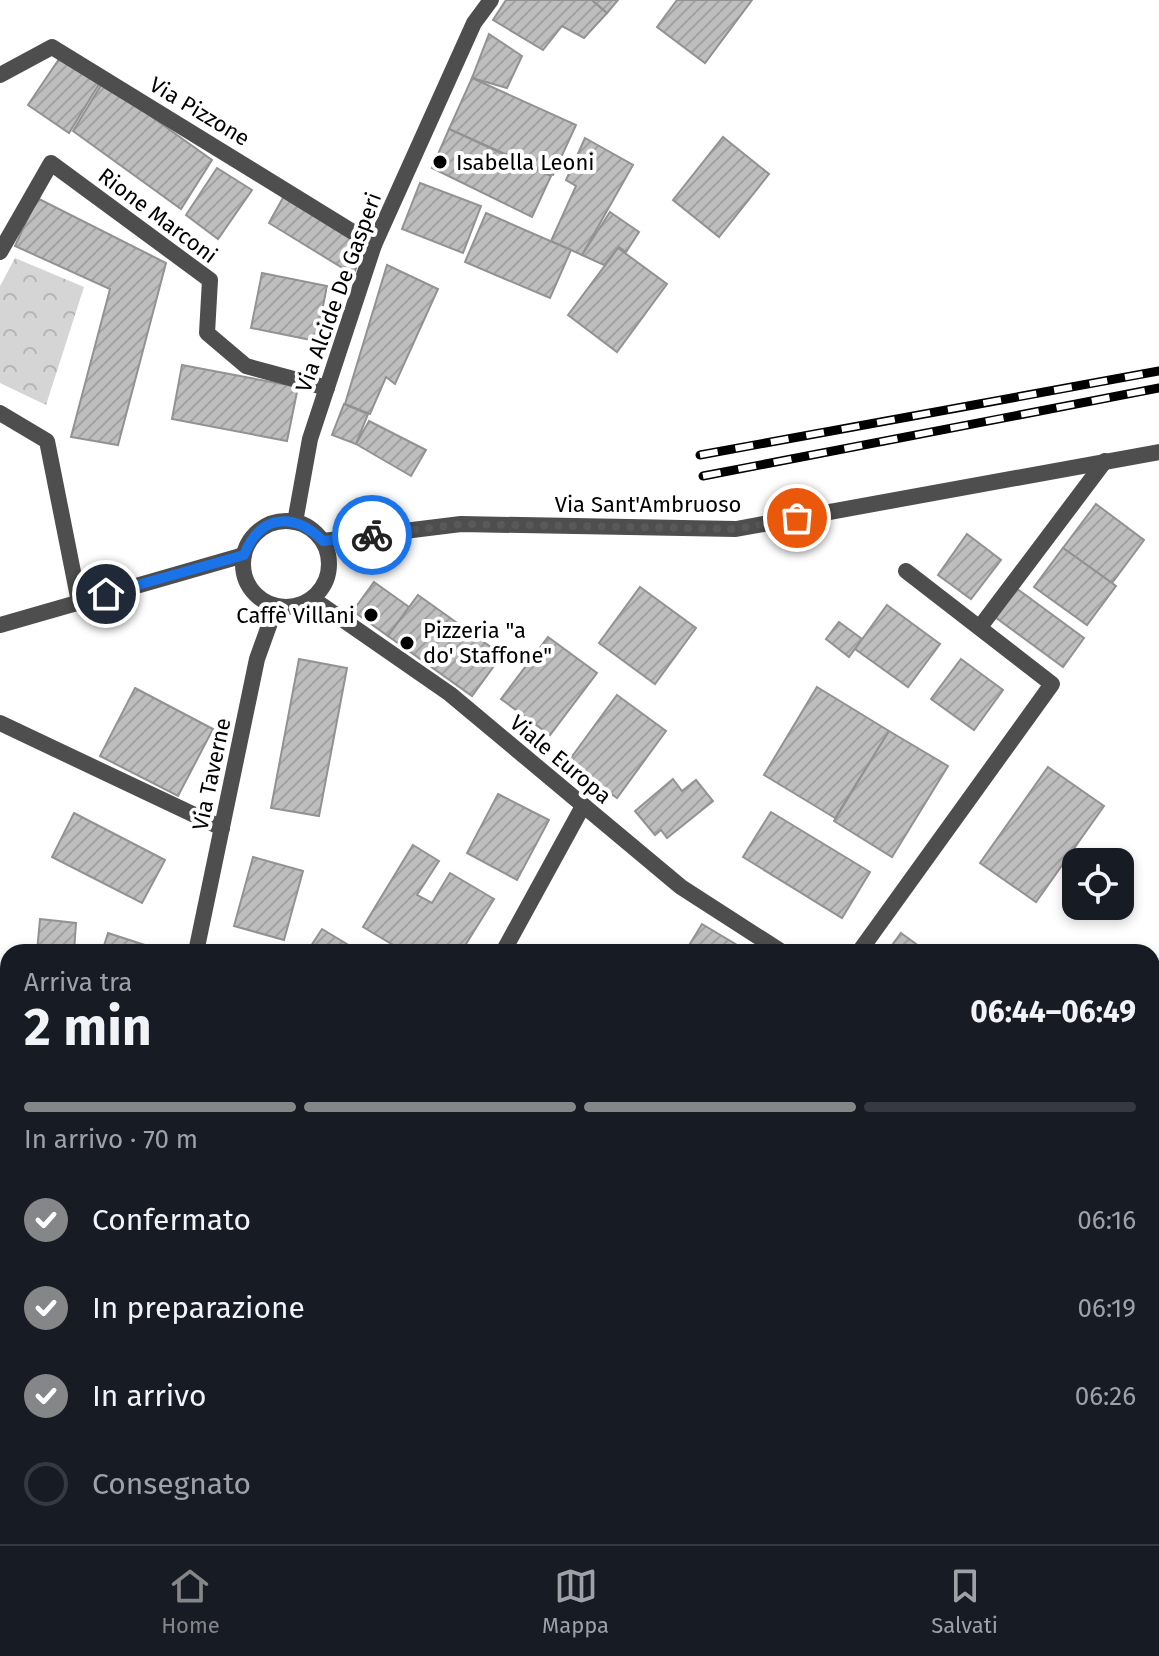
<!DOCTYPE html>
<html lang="it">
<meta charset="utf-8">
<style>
body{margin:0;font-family:"Fira Sans",sans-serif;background:#242831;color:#f1f3f6;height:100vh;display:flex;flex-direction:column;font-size:30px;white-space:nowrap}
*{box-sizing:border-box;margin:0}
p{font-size:26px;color:#9ea1a6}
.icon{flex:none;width:44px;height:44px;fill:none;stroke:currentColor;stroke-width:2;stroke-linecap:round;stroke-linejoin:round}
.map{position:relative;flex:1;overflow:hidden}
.sheet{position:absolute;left:0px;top:944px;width:1160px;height:600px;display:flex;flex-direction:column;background:#171b24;border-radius:24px 24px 0 0;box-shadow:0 4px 12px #0003}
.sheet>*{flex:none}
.controls{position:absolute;left:1062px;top:848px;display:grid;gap:16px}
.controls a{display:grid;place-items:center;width:72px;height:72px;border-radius:16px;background:#171b24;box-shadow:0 4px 12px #0003;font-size:40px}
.pin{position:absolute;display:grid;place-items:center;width:68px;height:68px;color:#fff;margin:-34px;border:4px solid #fff;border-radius:50%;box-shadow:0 2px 8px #0007}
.courier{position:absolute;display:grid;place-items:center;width:80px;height:80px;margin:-40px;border:6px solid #1a73e8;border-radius:50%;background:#fff;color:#222;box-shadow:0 2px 10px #0007}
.overview em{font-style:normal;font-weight:700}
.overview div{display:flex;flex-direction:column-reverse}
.overview{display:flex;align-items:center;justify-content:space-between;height:136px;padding:0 24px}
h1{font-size:52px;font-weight:700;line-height:60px}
.bar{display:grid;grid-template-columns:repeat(4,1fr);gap:12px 8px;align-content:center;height:96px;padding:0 24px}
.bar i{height:10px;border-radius:6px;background:#363941}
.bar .current{background:#858687}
.bar p{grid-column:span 4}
ol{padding:0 24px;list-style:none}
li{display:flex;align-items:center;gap:24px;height:88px}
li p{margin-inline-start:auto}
li .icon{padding:8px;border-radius:50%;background:#858687;color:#fff;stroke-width:4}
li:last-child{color:#9ea1a6}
li i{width:44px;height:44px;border:4px solid #363941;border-radius:50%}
.dock{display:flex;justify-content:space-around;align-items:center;height:112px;border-top:2px solid #363941;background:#171b24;font-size:22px;color:#9ea1a6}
.dock a{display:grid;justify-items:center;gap:4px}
.dock .current{color:#858687}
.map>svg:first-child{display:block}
</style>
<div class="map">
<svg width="1159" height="1544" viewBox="0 0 1159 1544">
<defs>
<pattern id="park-crowns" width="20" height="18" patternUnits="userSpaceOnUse" patternTransform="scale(2)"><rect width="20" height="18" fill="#d5d5d5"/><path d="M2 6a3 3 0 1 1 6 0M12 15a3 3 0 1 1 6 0" fill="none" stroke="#b5b5b5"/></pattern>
<pattern id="building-hatch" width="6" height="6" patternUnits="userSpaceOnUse" patternTransform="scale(2)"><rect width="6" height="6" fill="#bebebe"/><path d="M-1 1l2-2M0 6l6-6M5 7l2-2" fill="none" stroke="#a2a2a2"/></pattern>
</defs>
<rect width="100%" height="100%" fill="#fff"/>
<polygon fill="url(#park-crowns)" points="15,258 84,287 46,405 0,383 0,286"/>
<g fill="url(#building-hatch)" stroke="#929292" stroke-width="2">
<polygon points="506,0 592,0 607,13 584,38 562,26 543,50 493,20"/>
<polygon points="592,0 618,0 607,13"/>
<polygon points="677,0 752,0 705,63 657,27"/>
<polygon points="489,34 522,56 507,88 472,78"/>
<polygon points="61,56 101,81 69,133 28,105"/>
<polygon points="472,78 576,125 553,175 449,129"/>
<polygon points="103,82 212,160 181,209 73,131"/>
<polygon points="449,129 551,176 532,217 432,168"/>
<polygon points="723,137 769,174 719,237 673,200"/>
<polygon points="585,138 633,165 582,255 551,241 576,186 566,180"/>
<polygon points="217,168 252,190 218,239 186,215"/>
<polygon points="420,183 481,206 463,253 402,229"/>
<polygon points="284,196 355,238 360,255 354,275 269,223"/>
<polygon points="37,198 166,263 118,445 71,437 110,289 15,246"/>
<polygon points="610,212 639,232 626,252 619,247 604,265 582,255"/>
<polygon points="486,213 571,250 550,298 465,262"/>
<polygon points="618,248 667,284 617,352 568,315"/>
<polygon points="387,265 438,289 395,384 386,377 370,414 345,404"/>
<polygon points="262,273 327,286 316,341 251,328"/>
<polygon points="182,365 298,387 287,441 172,419"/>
<polygon points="344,404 368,414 356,444 332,435"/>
<polygon points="369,421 426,450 411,476 356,444"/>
<polygon points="1096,504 1144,540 1112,583 1063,548"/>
<polygon points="967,534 1001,560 971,599 938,575"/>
<polygon points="1063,548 1116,586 1087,625 1034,587"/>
<polygon points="374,582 409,607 388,636 353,611"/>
<polygon points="640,587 696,628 655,684 599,643"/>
<polygon points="1016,588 1084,638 1063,667 995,617"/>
<polygon points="418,595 502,655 472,696 388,636"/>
<polygon points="887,605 940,644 908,687 855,649"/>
<polygon points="839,622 862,639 849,657 826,639"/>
<polygon points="548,637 597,673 550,735 501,699"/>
<polygon points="299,659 347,668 319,816 271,808"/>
<polygon points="961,659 1003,690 974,730 931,699"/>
<polygon points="817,687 889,731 835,818 764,775"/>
<polygon points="135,688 213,729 178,796 100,756"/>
<polygon points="617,695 666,731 617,798 568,762"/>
<polygon points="889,731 948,766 892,857 834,821"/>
<polygon points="1048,767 1104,806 1036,902 980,863"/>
<polygon points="673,779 682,791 696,780 713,801 667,838 661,830 655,835 635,811"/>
<polygon points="498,794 549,820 517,880 467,853"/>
<polygon points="771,812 870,872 842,918 743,857"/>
<polygon points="74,813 165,860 142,903 52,857"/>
<polygon points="413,845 439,861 417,895 432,903 450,873 494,899 461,952 405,952 363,927"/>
<polygon points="253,857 303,871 284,940 234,926"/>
<polygon points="40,919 76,923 74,952 37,952"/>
<polygon points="702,924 747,951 746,952 685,952"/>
<polygon points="322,929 360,952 307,952"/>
<polygon points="108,933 157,949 156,952 102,952"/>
<polygon points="901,933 927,952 887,952"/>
<polygon points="1152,1067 1159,1072 1159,1118 1152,1128"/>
<polygon points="0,1087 8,1091 8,1150 0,1146"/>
<polygon points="5,1241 8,1243 8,1279 0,1275 0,1251"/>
<polygon points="1152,1271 1159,1275 1157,1353 1152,1351"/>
<polygon points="0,1382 8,1383 8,1420 0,1418"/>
<polygon points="910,1536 979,1536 974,1544 908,1544 906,1543"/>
<polygon points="1069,1536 1081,1536 1102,1544 1066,1544"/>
</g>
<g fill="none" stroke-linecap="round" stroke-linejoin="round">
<g stroke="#4e4e4e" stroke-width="16">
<polyline points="0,252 51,163 210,280 207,333 246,366 327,388"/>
<polyline points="0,413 47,441 79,602"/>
</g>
<g stroke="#4e4e4e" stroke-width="16">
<polyline points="0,75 52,47 374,245"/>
<circle cx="286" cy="564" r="43"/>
<polyline points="295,522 310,439 374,245 474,23 491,0"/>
<polyline points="323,541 461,524 736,529 1159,452"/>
<polyline points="313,599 450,694 681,887 782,952"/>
<polyline points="0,625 244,555"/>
<polyline points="980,627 1105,461"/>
<polyline points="0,723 222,828"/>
<polyline points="196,952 257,659 276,606"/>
<polyline points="503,952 583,806"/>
<polyline points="859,952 1052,684 906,571"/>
<polyline points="1152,1158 1159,1162"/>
<polyline points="0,1437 8,1437"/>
<polyline points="345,1536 357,1544"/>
<polyline points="30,1544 32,1536"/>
</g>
<defs>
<g id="rail">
<polyline points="700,455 1159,371"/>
<polyline points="703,476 1159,388"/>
</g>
</defs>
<use href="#rail" stroke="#000" stroke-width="9"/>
<use href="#rail" stroke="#fff" stroke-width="6" stroke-dasharray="18" stroke-linecap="butt"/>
</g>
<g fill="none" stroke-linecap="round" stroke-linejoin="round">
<polyline stroke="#595959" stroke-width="8" stroke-dasharray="0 14.4" points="372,535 461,524 736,529 797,518"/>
<path stroke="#1a73e8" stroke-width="10" d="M106,594l138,-39c16,-40 49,-44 79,-14l49,-6"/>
</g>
<g fill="#000" stroke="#fff" stroke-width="3">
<circle cx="440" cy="162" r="8"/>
<circle cx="371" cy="615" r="8"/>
<circle cx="407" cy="643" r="8"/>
</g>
<g text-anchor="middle" stroke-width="8" stroke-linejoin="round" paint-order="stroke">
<g font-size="22" fill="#000" stroke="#fff">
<text transform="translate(200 111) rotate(31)" y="8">Via Pizzone</text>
<text transform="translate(158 215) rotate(37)" y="8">Rione Marconi</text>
<text transform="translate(338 292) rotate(-70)" y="8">Via Alcide De Gasperi</text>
<text x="648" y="512">Via Sant'Ambruoso</text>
<text transform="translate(561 759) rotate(40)" y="8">Viale Europa</text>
<text transform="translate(211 774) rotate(-78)" y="8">Via Taverne</text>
</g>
<g font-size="22" fill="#000" stroke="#fff" text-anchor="start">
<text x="456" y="170">Isabella Leoni</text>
<text x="355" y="623" text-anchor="end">Caffè Villani</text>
<text x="423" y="638">Pizzeria "a<tspan x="423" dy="25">do' Staffone"</tspan></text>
</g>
</g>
</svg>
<div class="controls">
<a><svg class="icon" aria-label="locate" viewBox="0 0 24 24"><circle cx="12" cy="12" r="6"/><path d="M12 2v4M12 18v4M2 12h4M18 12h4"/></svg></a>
</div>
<div class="pin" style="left:797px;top:518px;background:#ea580c"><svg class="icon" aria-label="bag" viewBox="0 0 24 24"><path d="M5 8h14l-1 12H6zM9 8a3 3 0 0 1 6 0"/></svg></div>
<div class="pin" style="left:106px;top:594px;background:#1f2937"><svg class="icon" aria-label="home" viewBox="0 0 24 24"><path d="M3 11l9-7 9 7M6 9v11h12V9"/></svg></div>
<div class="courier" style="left:372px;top:535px"><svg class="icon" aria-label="bike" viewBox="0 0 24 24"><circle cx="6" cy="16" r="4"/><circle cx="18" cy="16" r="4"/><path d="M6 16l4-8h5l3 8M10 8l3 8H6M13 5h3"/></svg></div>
<section class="sheet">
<div class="overview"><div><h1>2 min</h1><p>Arriva tra</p></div><em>06:44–06:49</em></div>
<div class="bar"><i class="current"></i><i class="current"></i><i class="current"></i><i></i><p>In arrivo · 70 m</p></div>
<ol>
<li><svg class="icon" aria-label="check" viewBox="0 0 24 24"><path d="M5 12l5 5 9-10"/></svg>Confermato<p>06:16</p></li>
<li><svg class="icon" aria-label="check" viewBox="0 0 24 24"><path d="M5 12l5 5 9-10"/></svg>In preparazione<p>06:19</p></li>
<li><svg class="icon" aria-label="check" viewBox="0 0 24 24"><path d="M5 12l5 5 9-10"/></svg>In arrivo<p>06:26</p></li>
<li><i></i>Consegnato</li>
</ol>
</section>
</div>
<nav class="dock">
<a class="current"><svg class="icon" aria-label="home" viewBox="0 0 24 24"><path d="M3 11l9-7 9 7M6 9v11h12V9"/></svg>Home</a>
<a><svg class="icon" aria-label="map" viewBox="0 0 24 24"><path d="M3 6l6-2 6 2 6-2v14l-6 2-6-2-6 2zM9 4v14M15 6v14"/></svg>Mappa</a>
<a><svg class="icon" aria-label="saved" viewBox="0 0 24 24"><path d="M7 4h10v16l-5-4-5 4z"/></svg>Salvati</a>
</nav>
